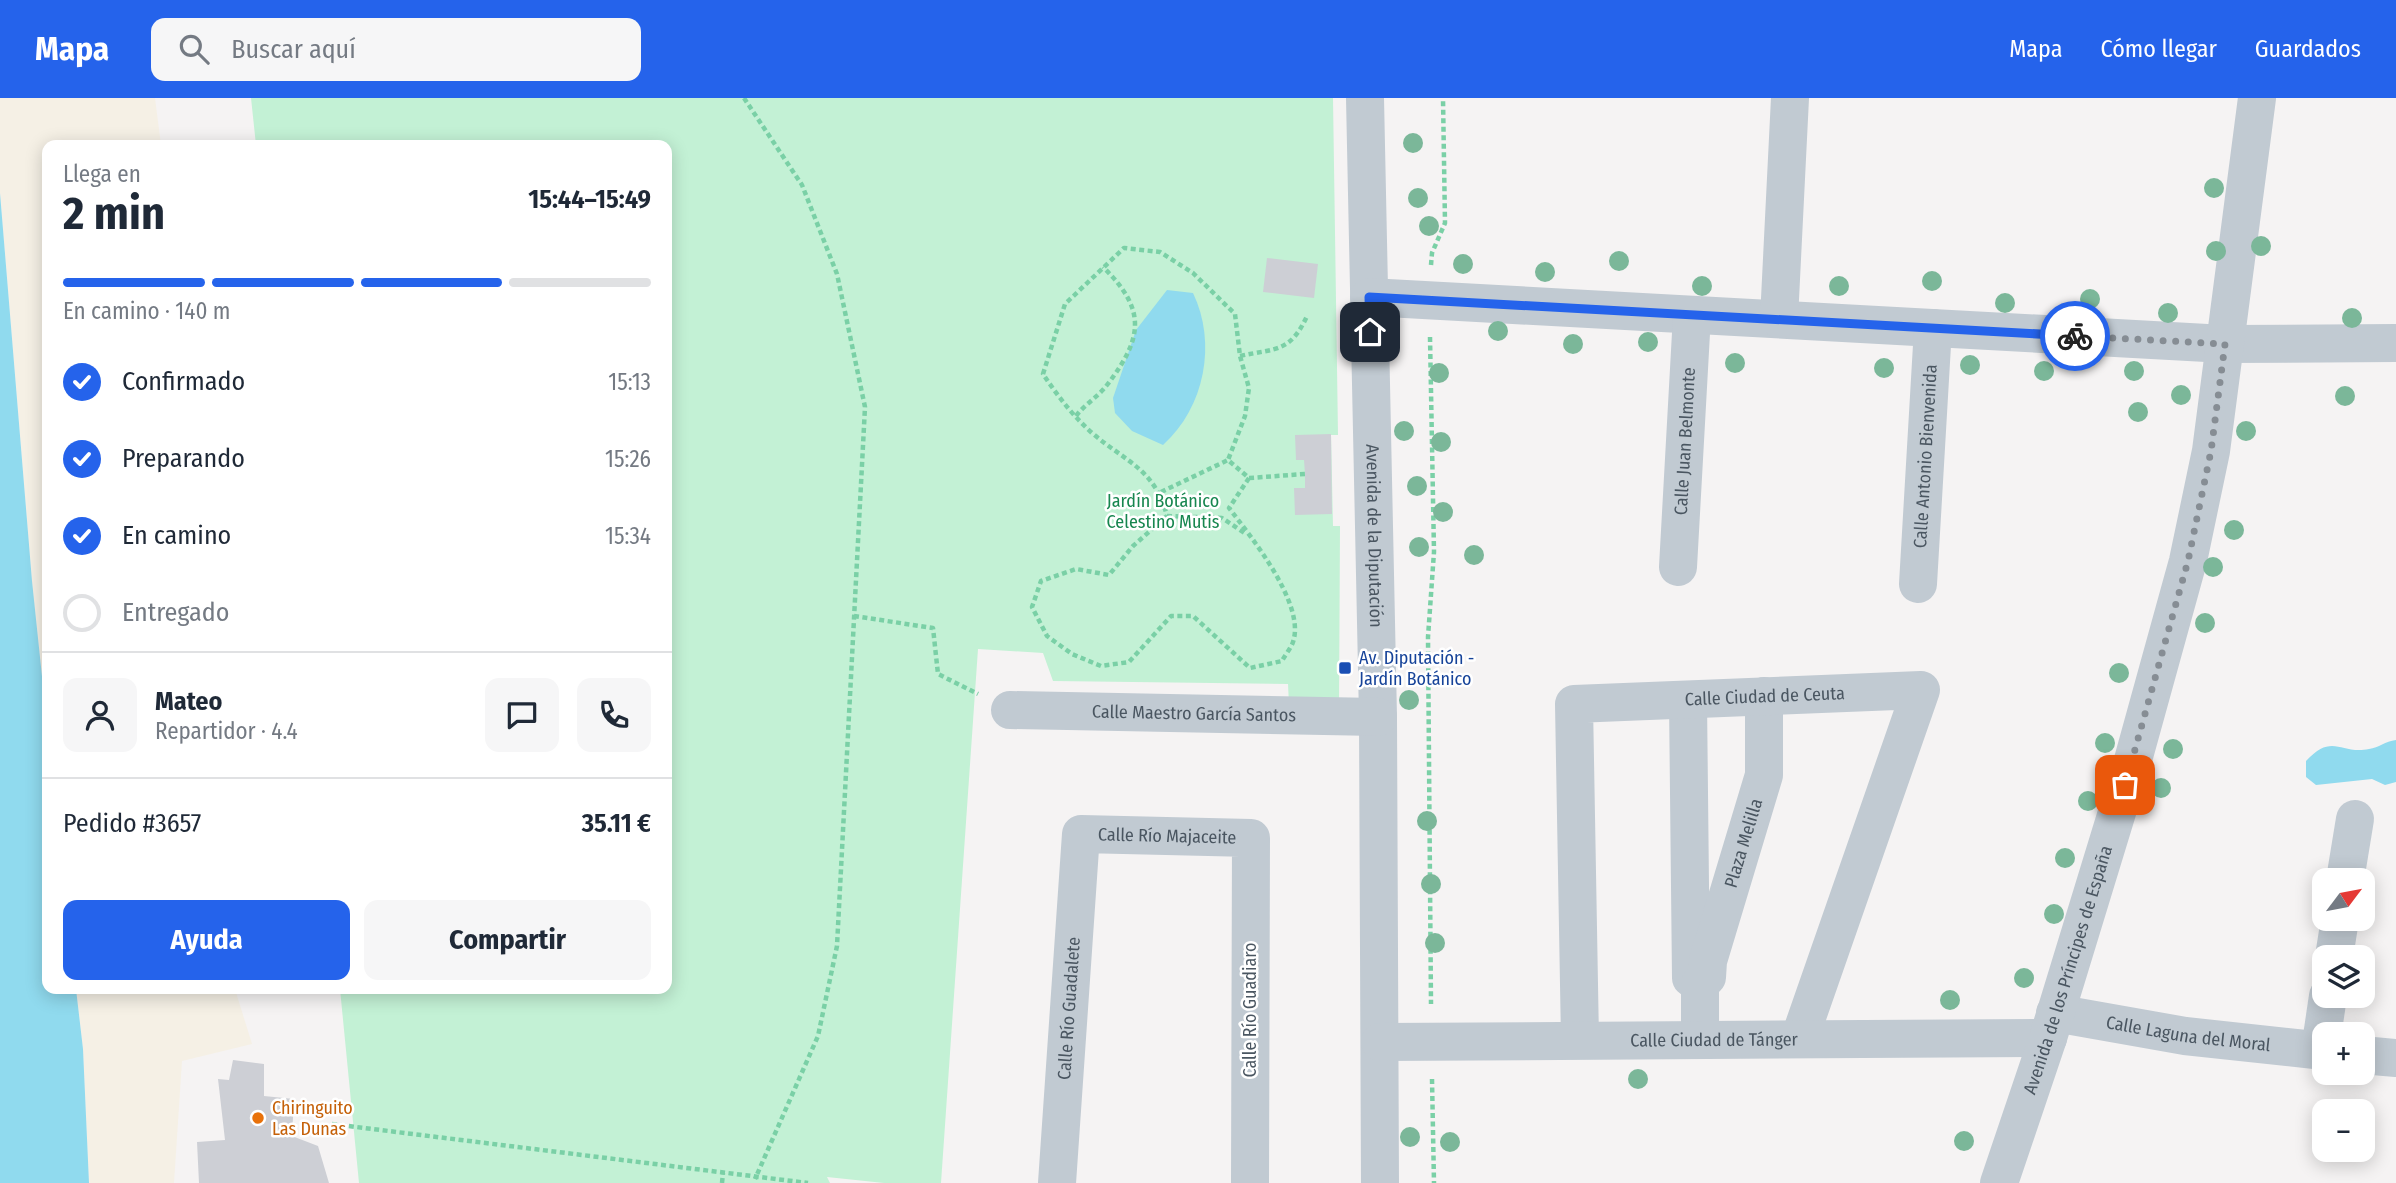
<!DOCTYPE html>
<html lang="es">
<meta charset="utf-8">
<style>
body{margin:0;font-family:"Fira Sans Condensed",sans-serif;background:#f6f6f7;color:#1f2937;height:100vh;display:flex;flex-direction:column;font-size:26px;white-space:nowrap}
*{box-sizing:border-box;margin:0}
p{font-size:23px;color:#747a83}
.icon{flex:none;width:38px;height:38px;fill:none;stroke:currentColor;stroke-width:2;stroke-linecap:round;stroke-linejoin:round}
.map{position:relative;flex:1;overflow:hidden}
.panel{position:absolute;left:42px;top:42px;width:630px;height:854px;display:flex;flex-direction:column;background:#fff;border-radius:14px;box-shadow:0 4px 18px #0003}
.panel>*{flex:none}
.needle{width:46px;rotate:58deg}
.tools{position:absolute;left:2312px;top:770px;display:grid;gap:14px}
.tools a{display:grid;place-items:center;width:63px;height:63px;border-radius:14px;background:#fff;box-shadow:0 4px 18px #0003;font-size:35px}
.pin{position:absolute;display:grid;place-items:center;width:60px;height:60px;color:#fff;margin:-30px;border-radius:14px;box-shadow:0 4px 10px #0006}
.courier{position:absolute;display:grid;place-items:center;width:70px;height:70px;margin:-35px;border:5px solid #2563eb;border-radius:50%;background:#fff;color:#222;box-shadow:0 2px 9px #0007}
.summary em{font-style:normal;font-weight:700}
.summary div{display:flex;flex-direction:column-reverse}
.summary{display:flex;align-items:center;justify-content:space-between;height:119px;padding:0 21px}
h1{font-size:46px;font-weight:700;line-height:52px}
.bar{display:grid;grid-template-columns:repeat(4,1fr);gap:10px 7px;align-content:center;height:84px;padding:0 21px}
.bar i{height:9px;border-radius:5px;background:#e0e1e3}
.bar .selected{background:#2563eb}
.bar p{grid-column:span 4}
.line{display:flex;align-items:center;gap:18px;padding:0 21px;border-top:2px solid #e0e1e3}
.line div{flex:1}
.round{display:grid;place-items:center;flex:none;width:74px;height:74px;border-radius:14px;background:#f6f6f7}
ol{padding:0 21px;list-style:none}
li{display:flex;align-items:center;gap:21px;height:77px}
li p{margin-inline-start:auto}
li .icon{padding:7px;border-radius:50%;background:#2563eb;color:#fff;stroke-width:4}
li:last-child{color:#747a83}
li i{width:38px;height:38px;border:4px solid #e0e1e3;border-radius:50%}
.primary-button{display:flex;gap:14px;margin-top:auto;padding:14px 21px}
.primary-button a{flex:1;height:80px;border-radius:14px;background:#2563eb;color:#fff;font-size:28px;font-weight:700;line-height:80px;text-align:center}
.primary-button a+a{background:#f6f6f7;color:#1f2937}
header{display:flex;align-items:center;gap:42px;box-sizing:border-box;height:98px;padding:0 35px;background:#2563eb;color:#fff}
header strong{font-size:33px}
nav{display:flex;gap:38px;margin-inline-start:auto;font-size:24px}
.search{width:490px;height:63px;background:#f6f6f7;display:flex;align-items:center;gap:18px;box-sizing:border-box;padding:0 24px;border-radius:14px;color:#747a83;font-size:26px}
.map>svg:first-child{display:block}
</style>
<header>
<strong>Mapa</strong>
<div class="search"><svg class="icon" aria-label="search" viewBox="0 0 24 24"><circle cx="10" cy="10" r="6"/><path d="M15 15l6 6"/></svg>Buscar aquí</div>
<nav><a>Mapa</a><a>Cómo llegar</a><a>Guardados</a></nav>
</header>
<div class="map">
<svg width="2396" height="1085" viewBox="0 0 2396 1085">
<rect width="100%" height="100%" fill="#f5f3f3"/>
<polygon fill="#c3f1d5" points="251,0 1333,0 1338,337 1331,337 1333,428 1340,428 1339,607 1289,607 1288,586 1053,583 1043,555 978,551 941,1085 884,1085 827,1079 830,1085 359,1085 340,891 667,891 667,47 256,47"/>
<g fill="#f5f0e5">
<polygon points="0,0 155,0 161,47 47,47 47,626 32,483 0,95"/>
<polygon points="76,891 235,891 252,946 182,963 174,1085 89,1085 83,951"/>
</g>
<g fill="#90daee">
<polygon points="0,95 32,483 47,626 47,891 76,891 83,951 89,1085 0,1085"/>
<path d="M1167,192l26,3c24,50 12,114 -30,152l-31,-14 -17,-18 -2,-15 23,-68z"/>
<path d="M2396,642v42l-11,3 -13,-6 -56,6 -10,-8v-16c27,-29 34,-6 63,-12 10,-1 16,-8 27,-9z"/>
</g>
<g fill="#cdcfd5">
<polygon points="1267,160 1318,166 1314,200 1263,194"/>
<polygon points="1331,336 1332,416 1295,417 1294,390 1305,390 1305,376 1304,362 1296,362 1295,337"/>
<polygon points="233,962 264,966 264,998 294,1001 292,1038 318,1048 329,1085 199,1085 197,1044 225,1042 218,981 229,982"/>
</g>
<g fill="none" stroke-linecap="round" stroke-linejoin="round">
<g stroke="#7ad0a6" stroke-width="4.5" stroke-dasharray="5 3.5" stroke-linecap="butt">
<polyline points="744,0 802,87 837,176 865,309 837,848 818,938 755,1081"/>
<polyline points="1431,167 1432,155 1445,125 1443,0"/>
<polyline points="1430,239 1434,454 1428,539 1431,906"/>
<path d="M1240,258c36,-8 50,-3 67,-40"/>
<path d="M1076,318c9,-12 22,-19 31,-31 37,-48 39,-76 -4,-118"/>
<path d="M1249,380l-20,30c22,29 77,96 64,134 -2,6 -8,13 -11,19l-32,7 -57,-52h-22l-42,46 -28,4 -29,-12 -25,-18 -15,-29 9,-26 35,-12 33,6 24,-29 34,-30c-12,-47 -41,-54 -75,-83 -19,-17 -35,-38 -49,-59l22,-70 59,-56 36,4 33,21 42,41 5,42 9,32 -4,28 -17,44 21,18 56,-4"/>
<polyline points="1161,394 1228,362"/>
<polyline points="1167,418 1222,420 1246,436"/>
<polyline points="854,518 933,530 938,576 978,596"/>
<polyline points="1432,981 1434,1085"/>
<polyline points="332,1026 808,1085"/>
<polyline points="722,1085 723,1075"/>
</g>
<g stroke="#c1cad2" stroke-width="38">
<path id="s1" d="M1365,0l13,619 2,466"/>
<polyline points="1369,199 2225,246 2396,245"/>
<polyline points="1779,221 1790,0"/>
<path id="s2" d="M1678,469l14,-252"/>
<path id="s3" d="M1918,486l15,-256"/>
<polyline points="1688,602 1691,880"/>
<path id="s4" d="M1010,612l368,7"/>
<polyline points="2345,782 2355,721"/>
<polyline points="2334,859 2340,821"/>
<path id="s5" d="M2055,915l130,23 139,15"/>
<path id="s6" d="M1700,940v-54l7,-7 1,-16 56,-186v-79"/>
<path id="s7" d="M1580,942l-6,-336 347,-14 -121,347"/>
<path id="s8" d="M1380,944l668,-4"/>
<polyline points="2320,952 2328,898"/>
<polyline points="2362,957 2396,960"/>
<path id="s9" d="M1057,1085l24,-349 170,4 -1,345"/>
<path id="s10" d="M1999,1085l49,-145 85,-278 55,-199 23,-110 46,-353"/>
</g>
</g>
<g fill="#7bb799">
<circle cx="1413" cy="45" r="10"/>
<circle cx="2214" cy="90" r="10"/>
<circle cx="1418" cy="100" r="10"/>
<circle cx="1429" cy="128" r="10"/>
<circle cx="2261" cy="148" r="10"/>
<circle cx="2216" cy="153" r="10"/>
<circle cx="1619" cy="163" r="10"/>
<circle cx="1463" cy="166" r="10"/>
<circle cx="1545" cy="174" r="10"/>
<circle cx="1932" cy="183" r="10"/>
<circle cx="1702" cy="188" r="10"/>
<circle cx="1839" cy="188" r="10"/>
<circle cx="2090" cy="201" r="10"/>
<circle cx="2005" cy="205" r="10"/>
<circle cx="2168" cy="215" r="10"/>
<circle cx="2352" cy="220" r="10"/>
<circle cx="1498" cy="233" r="10"/>
<circle cx="1648" cy="244" r="10"/>
<circle cx="1573" cy="246" r="10"/>
<circle cx="1735" cy="265" r="10"/>
<circle cx="1970" cy="267" r="10"/>
<circle cx="1884" cy="270" r="10"/>
<circle cx="2044" cy="273" r="10"/>
<circle cx="2134" cy="273" r="10"/>
<circle cx="1439" cy="275" r="10"/>
<circle cx="2181" cy="297" r="10"/>
<circle cx="2345" cy="298" r="10"/>
<circle cx="2138" cy="314" r="10"/>
<circle cx="1404" cy="333" r="10"/>
<circle cx="2246" cy="333" r="10"/>
<circle cx="1441" cy="344" r="10"/>
<circle cx="1417" cy="388" r="10"/>
<circle cx="1443" cy="414" r="10"/>
<circle cx="2234" cy="432" r="10"/>
<circle cx="1419" cy="449" r="10"/>
<circle cx="1474" cy="457" r="10"/>
<circle cx="2213" cy="469" r="10"/>
<circle cx="2205" cy="525" r="10"/>
<circle cx="2119" cy="575" r="10"/>
<circle cx="1409" cy="602" r="10"/>
<circle cx="2105" cy="645" r="10"/>
<circle cx="2173" cy="651" r="10"/>
<circle cx="2161" cy="690" r="10"/>
<circle cx="2088" cy="703" r="10"/>
<circle cx="1427" cy="723" r="10"/>
<circle cx="2065" cy="760" r="10"/>
<circle cx="1431" cy="786" r="10"/>
<circle cx="2054" cy="816" r="10"/>
<circle cx="1435" cy="845" r="10"/>
<circle cx="2024" cy="880" r="10"/>
<circle cx="1950" cy="902" r="10"/>
<circle cx="1638" cy="981" r="10"/>
<circle cx="1410" cy="1039" r="10"/>
<circle cx="1964" cy="1043" r="10"/>
<circle cx="1450" cy="1044" r="10"/>
</g>
<g fill="none" stroke-linecap="round" stroke-linejoin="round">
<polyline stroke="#868d94" stroke-width="7" stroke-dasharray="0 12.6" points="2075,238 2225,246 2211,353 2188,463 2125,687"/>
<polyline stroke="#2563eb" stroke-width="9" points="1370,234 1369,199 2075,238"/>
</g>
<rect fill="#1a4fb4" stroke="#fff" stroke-width="2.5" x="1338" y="563" width="14" height="14" rx="3.5"/>
<circle fill="#e8710a" stroke="#fff" stroke-width="2.5" cx="258" cy="1020" r="7"/>
<g text-anchor="middle" stroke-width="5" stroke-linejoin="round" paint-order="stroke">
<g font-size="18" fill="#4a5661" stroke="#fff">
<text dy="6" stroke="none"><textPath href="#s2" startOffset="126">Calle Juan Belmonte</textPath></text>
<text dy="6" stroke="none"><textPath href="#s3" startOffset="128">Calle Antonio Bienvenida</textPath></text>
<text dy="6" stroke="none"><textPath href="#s1" startOffset="438">Avenida de la Diputación</textPath></text>
<text dy="6" stroke="none"><textPath href="#s7" startOffset="527">Calle Ciudad de Ceuta</textPath></text>
<text dy="6" stroke="none"><textPath href="#s4" startOffset="184">Calle Maestro García Santos</textPath></text>
<text dy="6" stroke="none"><textPath href="#s9" startOffset="436">Calle Río Majaceite</textPath></text>
<text dy="6" stroke="none"><textPath href="#s6" startOffset="203">Plaza Melilla</textPath></text>
<text dy="6" stroke="none"><textPath href="#s10" startOffset="224">Avenida de los Príncipes de España</textPath></text>
<text dy="6" stroke="none"><textPath href="#s9" startOffset="175">Calle Río Guadalete</textPath></text>
<text transform="translate(1250 912) rotate(-90)" y="6">Calle Río Guadiaro</text>
<text dy="6" stroke="none"><textPath href="#s5" startOffset="135">Calle Laguna del Moral</textPath></text>
<text dy="6" stroke="none"><textPath href="#s8" startOffset="334">Calle Ciudad de Tánger</textPath></text>
</g>
<g font-size="18" fill="#17864f" stroke="#fff">
<text x="1163" y="409">Jardín Botánico<tspan x="1163" dy="21">Celestino Mutis</tspan></text>
</g>
<g font-size="18" fill="#164399" stroke="#fff" text-anchor="start">
<text x="1359" y="566">Av. Diputación -<tspan x="1359" dy="21">Jardín Botánico</tspan></text>
</g>
<g font-size="18" fill="#c56008" stroke="#fff" text-anchor="start">
<text x="272" y="1016">Chiringuito<tspan x="272" dy="21">Las Dunas</tspan></text>
</g>
</g>
</svg>
<div class="tools">
<a><svg class="needle" viewBox="-14 -14 28 28"><path d="M0-13l5 13h-10z" fill="#e53935"/><path d="M0 13l5-13h-10z" fill="#747a83"/></svg></a>
<a><svg class="icon" aria-label="layers" viewBox="0 0 24 24"><path d="M12 4l9 5-9 5-9-5zM3 14l9 5 9-5"/></svg></a>
<a>+</a>
<a>−</a>
</div>
<div class="pin" style="left:2125px;top:687px;background:#ea580c"><svg class="icon" aria-label="bag" viewBox="0 0 24 24"><path d="M5 8h14l-1 12H6zM9 8a3 3 0 0 1 6 0"/></svg></div>
<div class="pin" style="left:1370px;top:234px;background:#1f2937"><svg class="icon" aria-label="home" viewBox="0 0 24 24"><path d="M3 11l9-7 9 7M6 9v11h12V9"/></svg></div>
<div class="courier" style="left:2075px;top:238px"><svg class="icon" aria-label="bike" viewBox="0 0 24 24"><circle cx="6" cy="16" r="4"/><circle cx="18" cy="16" r="4"/><path d="M6 16l4-8h5l3 8M10 8l3 8H6M13 5h3"/></svg></div>
<section class="panel">
<div class="summary"><div><h1>2 min</h1><p>Llega en</p></div><em>15:44–15:49</em></div>
<div class="bar"><i class="selected"></i><i class="selected"></i><i class="selected"></i><i></i><p>En camino · 140 m</p></div>
<ol>
<li><svg class="icon" aria-label="check" viewBox="0 0 24 24"><path d="M5 12l5 5 9-10"/></svg>Confirmado<p>15:13</p></li>
<li><svg class="icon" aria-label="check" viewBox="0 0 24 24"><path d="M5 12l5 5 9-10"/></svg>Preparando<p>15:26</p></li>
<li><svg class="icon" aria-label="check" viewBox="0 0 24 24"><path d="M5 12l5 5 9-10"/></svg>En camino<p>15:34</p></li>
<li><i></i>Entregado</li>
</ol>
<div class="line" style="height:126px"><a class="round"><svg class="icon" aria-label="person" viewBox="0 0 24 24"><circle cx="12" cy="8" r="4"/><path d="M4 21q1-7 8-7t8 7"/></svg></a><div><b>Mateo</b><p>Repartidor · 4.4</p></div><a class="round"><svg class="icon" aria-label="chat" viewBox="0 0 24 24"><path d="M4 5h16v11H9l-5 4z"/></svg></a><a class="round"><svg class="icon" aria-label="phone" viewBox="0 0 24 24"><path d="M5 4h4l2 5-3 2q2 4 5 5l2-3 5 2v4C11 20 4 13 5 4z"/></svg></a></div>
<div class="line" style="height:91px"><div>Pedido #3657</div><b>35.11 €</b></div>
<div class="primary-button"><a>Ayuda</a><a>Compartir</a></div>
</section>
</div>
